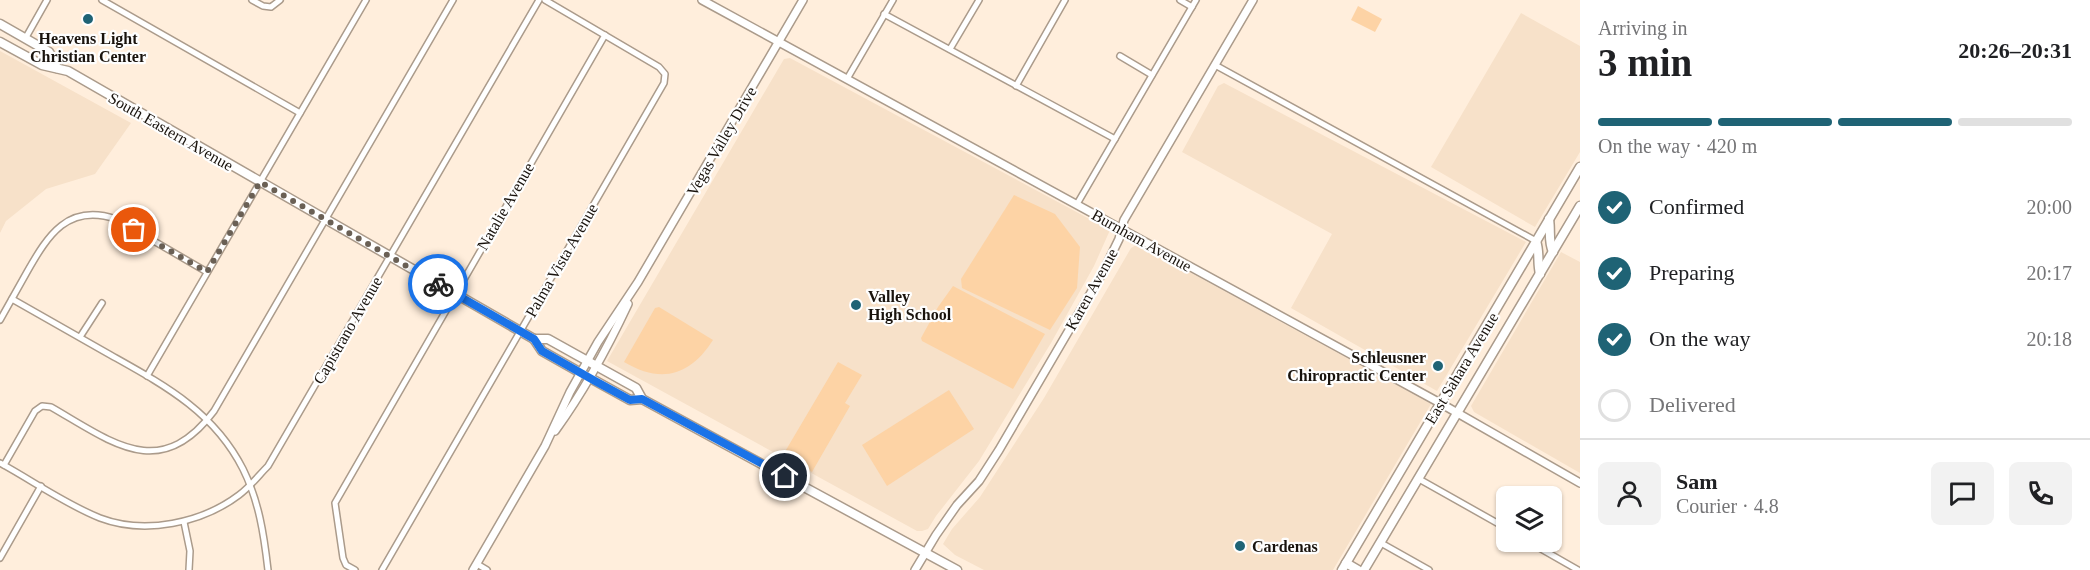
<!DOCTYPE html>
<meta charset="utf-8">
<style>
body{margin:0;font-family:"Times New Roman",serif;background:#f2f2f2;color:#202124;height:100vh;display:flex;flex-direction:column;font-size:22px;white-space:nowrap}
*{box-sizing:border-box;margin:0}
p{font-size:20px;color:#757577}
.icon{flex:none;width:33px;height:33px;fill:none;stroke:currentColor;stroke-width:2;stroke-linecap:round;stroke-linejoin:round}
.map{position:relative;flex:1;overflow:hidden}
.side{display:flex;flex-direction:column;background:#fff;width:510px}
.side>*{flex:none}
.controls{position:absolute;left:1496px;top:486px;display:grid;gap:12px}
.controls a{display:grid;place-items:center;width:66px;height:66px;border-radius:9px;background:#fff;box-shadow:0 2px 4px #0004;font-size:30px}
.pin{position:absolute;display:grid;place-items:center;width:51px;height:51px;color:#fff;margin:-26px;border:3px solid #fff;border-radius:50%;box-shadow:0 2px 6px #0007}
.courier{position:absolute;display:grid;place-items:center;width:60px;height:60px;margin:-30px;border:4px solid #1a73e8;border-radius:50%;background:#fff;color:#222;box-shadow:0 2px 8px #0007}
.summary em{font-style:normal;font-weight:600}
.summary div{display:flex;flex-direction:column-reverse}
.summary{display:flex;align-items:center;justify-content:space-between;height:102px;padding:0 18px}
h1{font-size:39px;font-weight:600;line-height:45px}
.bar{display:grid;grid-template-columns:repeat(4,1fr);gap:9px 6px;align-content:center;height:72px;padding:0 18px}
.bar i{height:8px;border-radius:4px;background:#e0e0e0}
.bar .active{background:#1f6375}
.bar p{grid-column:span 4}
.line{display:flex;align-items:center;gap:15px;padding:0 18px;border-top:2px solid #e0e0e0}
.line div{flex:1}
.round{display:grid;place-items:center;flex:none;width:63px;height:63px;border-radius:9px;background:#f2f2f2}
ol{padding:0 18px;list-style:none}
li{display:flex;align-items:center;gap:18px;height:66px}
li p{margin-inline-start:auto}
li .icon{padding:6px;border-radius:50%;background:#1f6375;color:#fff;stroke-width:4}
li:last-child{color:#757577}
li i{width:33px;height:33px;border:3px solid #e0e0e0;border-radius:50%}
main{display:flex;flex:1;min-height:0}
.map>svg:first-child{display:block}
</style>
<main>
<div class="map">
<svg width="1580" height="570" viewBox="0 0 1580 570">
<rect width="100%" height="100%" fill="#ffeedc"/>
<g fill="#f7e1c9">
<polygon points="1521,13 1580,46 1580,152 1535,227 1431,167"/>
<polygon points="0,51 131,123 95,174 46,189 6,221 0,233"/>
<polygon points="790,58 1110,230 1094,266 1051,343 979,461 936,516 928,529 922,531 917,531 607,361 784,59"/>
<polygon points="1224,83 1526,242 1437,391 1291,308 1332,234 1182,152 1218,86"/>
<polygon points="1138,244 1431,404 1333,570 984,570 955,555 943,544 952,529 980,497 1044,398 1131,248"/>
<polygon points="1561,252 1580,262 1580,473 1474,412 1471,406"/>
</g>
<g fill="#fdd3a5">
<polygon points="1358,6 1382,19 1375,32 1351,20"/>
<polygon points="1014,195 1055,214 1080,247 1077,288 1050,330 962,288 961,279"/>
<polygon points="953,286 1045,334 1013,389 922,341 921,338 938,307"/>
<path d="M659,307l54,33c-23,36 -52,44 -89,22l31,-54z"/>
<polygon points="838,362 862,375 845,403 850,406 812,472 783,455"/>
<polygon points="949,390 974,429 887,486 862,445"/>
</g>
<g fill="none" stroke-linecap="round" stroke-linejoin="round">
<defs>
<g id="minor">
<polyline points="102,0 300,113"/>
<polyline points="252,0 263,6 271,7 280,0"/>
<polyline points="1180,0 1192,7"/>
<polyline points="884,14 1115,139"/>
<polyline points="25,39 47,0"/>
<polyline points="950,49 979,0"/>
<polyline points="1120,56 1152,75"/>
<polyline points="1215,65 1536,241"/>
<polyline points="847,79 893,0"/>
<polyline points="1016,86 1065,0"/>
<polyline points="1077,204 1196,0"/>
<path d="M12,299c32,18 63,36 95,54 55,31 106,57 136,116 16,32 21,66 25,101"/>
<path d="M0,320c9,-16 18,-32 27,-48 21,-37 41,-69 89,-53l91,53"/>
<polyline points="80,337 102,303"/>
<polyline points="147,376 366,0"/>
<path d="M0,463c33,18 65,41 100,55 45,17 102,5 139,-23 11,-8 20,-20 29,-29l271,-466"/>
<path d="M4,465l31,-54 7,-5 9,1c61,35 109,76 163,4l239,-411"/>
<polyline points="1419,479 1506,528"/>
<polyline points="184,522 190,551 189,570"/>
<polyline points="1529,542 1578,570"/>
<polyline points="1381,543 1429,570"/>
<polyline points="0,558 41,486"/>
<polyline points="477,564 487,570"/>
<polyline points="355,570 346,565 343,558 335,503 605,35"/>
<polyline points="382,570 664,83 665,74 659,67 545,0"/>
</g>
<g id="tertiary">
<polyline points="702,0 1440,403 1580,483"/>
<path d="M555,431c29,-40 52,-82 73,-127"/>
<polyline points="473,570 545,446 570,392 598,342 638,282 803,0"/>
<polyline points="915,570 936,535 957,505 979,481 999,450 1103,272 1119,239 1124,220 1253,0"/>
</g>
<g id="primary">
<polyline points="0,24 49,52 57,68"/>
<polyline points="0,42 42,65 68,71 534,339 542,351 581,373 630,400 642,399"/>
<path d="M1549,219c2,13 -1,22 4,33"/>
<path d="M1536,241c4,12 1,21 4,33"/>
<polyline points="534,339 548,339 636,388 642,399 957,570"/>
<polyline points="1346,563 1358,570"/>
<polyline points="1342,570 1580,167"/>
<polyline points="1364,570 1580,206"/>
</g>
</defs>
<use href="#minor" stroke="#ab9b8b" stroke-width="8"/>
<use href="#tertiary" stroke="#ab9b8b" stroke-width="10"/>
<use href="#primary" stroke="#ab9b8b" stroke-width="11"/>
<use href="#minor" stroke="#fff" stroke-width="5"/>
<use href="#tertiary" stroke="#fff" stroke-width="7"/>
<use href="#primary" stroke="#fff" stroke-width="8"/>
</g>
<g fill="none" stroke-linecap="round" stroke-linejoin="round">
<polyline stroke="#6a6055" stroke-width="6" stroke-dasharray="0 10.8" points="134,230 207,272 260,182 438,284"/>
<polyline stroke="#1a73e8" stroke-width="8" points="438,284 534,339 542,351 595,381 630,400 642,399 785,476"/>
</g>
<g fill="#1f6375" stroke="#fefefe" stroke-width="2">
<circle cx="88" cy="19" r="6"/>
<circle cx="856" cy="305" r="6"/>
<circle cx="1438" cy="366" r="6"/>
<circle cx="1240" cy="546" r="6"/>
</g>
<g text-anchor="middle" stroke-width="4.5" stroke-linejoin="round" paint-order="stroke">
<g font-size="16" font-weight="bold" fill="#19130d" stroke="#fefefe" text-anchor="start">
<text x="88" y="44" text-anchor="middle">Heavens Light<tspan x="88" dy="18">Christian Center</tspan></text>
<text x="868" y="302">Valley<tspan x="868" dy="18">High School</tspan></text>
<text x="1426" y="363" text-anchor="end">Schleusner<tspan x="1426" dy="18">Chiropractic Center</tspan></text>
<text x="1252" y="552">Cardenas</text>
</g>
<g font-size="16" fill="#19130d" stroke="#fefefe">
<text transform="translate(171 131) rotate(30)" y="6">South Eastern Avenue</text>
<text transform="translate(721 141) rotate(-60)" y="6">Vegas Valley Drive</text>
<text transform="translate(505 206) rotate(-60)" y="6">Natalie Avenue</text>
<text transform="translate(1142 240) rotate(29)" y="6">Burnham Avenue</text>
<text transform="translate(561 260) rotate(-60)" y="6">Palma Vista Avenue</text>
<text transform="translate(1091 289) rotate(-61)" y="6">Karen Avenue</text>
<text transform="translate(347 330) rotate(-60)" y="6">Capistrano Avenue</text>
<text transform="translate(1461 368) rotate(-59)" y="6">East Sahara Avenue</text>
</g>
</g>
</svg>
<div class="controls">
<a><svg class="icon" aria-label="layers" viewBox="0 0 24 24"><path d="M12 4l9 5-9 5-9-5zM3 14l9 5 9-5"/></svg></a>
</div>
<div class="pin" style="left:134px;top:230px;background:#ea580c"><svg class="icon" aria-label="bag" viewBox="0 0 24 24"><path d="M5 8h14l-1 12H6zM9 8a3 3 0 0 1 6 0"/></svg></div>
<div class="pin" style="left:785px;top:476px;background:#1f2937"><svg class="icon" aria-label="home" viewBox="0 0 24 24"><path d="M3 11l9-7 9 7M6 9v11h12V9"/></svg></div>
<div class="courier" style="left:438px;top:284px"><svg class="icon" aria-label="bike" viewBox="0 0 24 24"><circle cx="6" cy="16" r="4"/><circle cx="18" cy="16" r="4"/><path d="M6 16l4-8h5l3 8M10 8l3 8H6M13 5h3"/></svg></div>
</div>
<section class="side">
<div class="summary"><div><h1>3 min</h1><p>Arriving in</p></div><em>20:26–20:31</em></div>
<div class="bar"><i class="active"></i><i class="active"></i><i class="active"></i><i></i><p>On the way · 420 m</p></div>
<ol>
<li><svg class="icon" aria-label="check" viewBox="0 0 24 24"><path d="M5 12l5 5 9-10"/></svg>Confirmed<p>20:00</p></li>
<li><svg class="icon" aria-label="check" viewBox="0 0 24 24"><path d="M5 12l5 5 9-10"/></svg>Preparing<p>20:17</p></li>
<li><svg class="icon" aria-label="check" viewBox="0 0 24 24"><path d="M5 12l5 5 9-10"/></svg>On the way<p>20:18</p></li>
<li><i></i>Delivered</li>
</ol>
<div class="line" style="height:108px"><a class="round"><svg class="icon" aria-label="person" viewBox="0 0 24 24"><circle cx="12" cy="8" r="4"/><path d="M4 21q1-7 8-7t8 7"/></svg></a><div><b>Sam</b><p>Courier · 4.8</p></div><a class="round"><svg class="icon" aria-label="chat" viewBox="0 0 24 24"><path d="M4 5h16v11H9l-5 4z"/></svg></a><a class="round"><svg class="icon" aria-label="phone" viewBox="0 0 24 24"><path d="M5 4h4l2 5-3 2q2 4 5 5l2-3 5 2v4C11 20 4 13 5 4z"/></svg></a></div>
</section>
</main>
